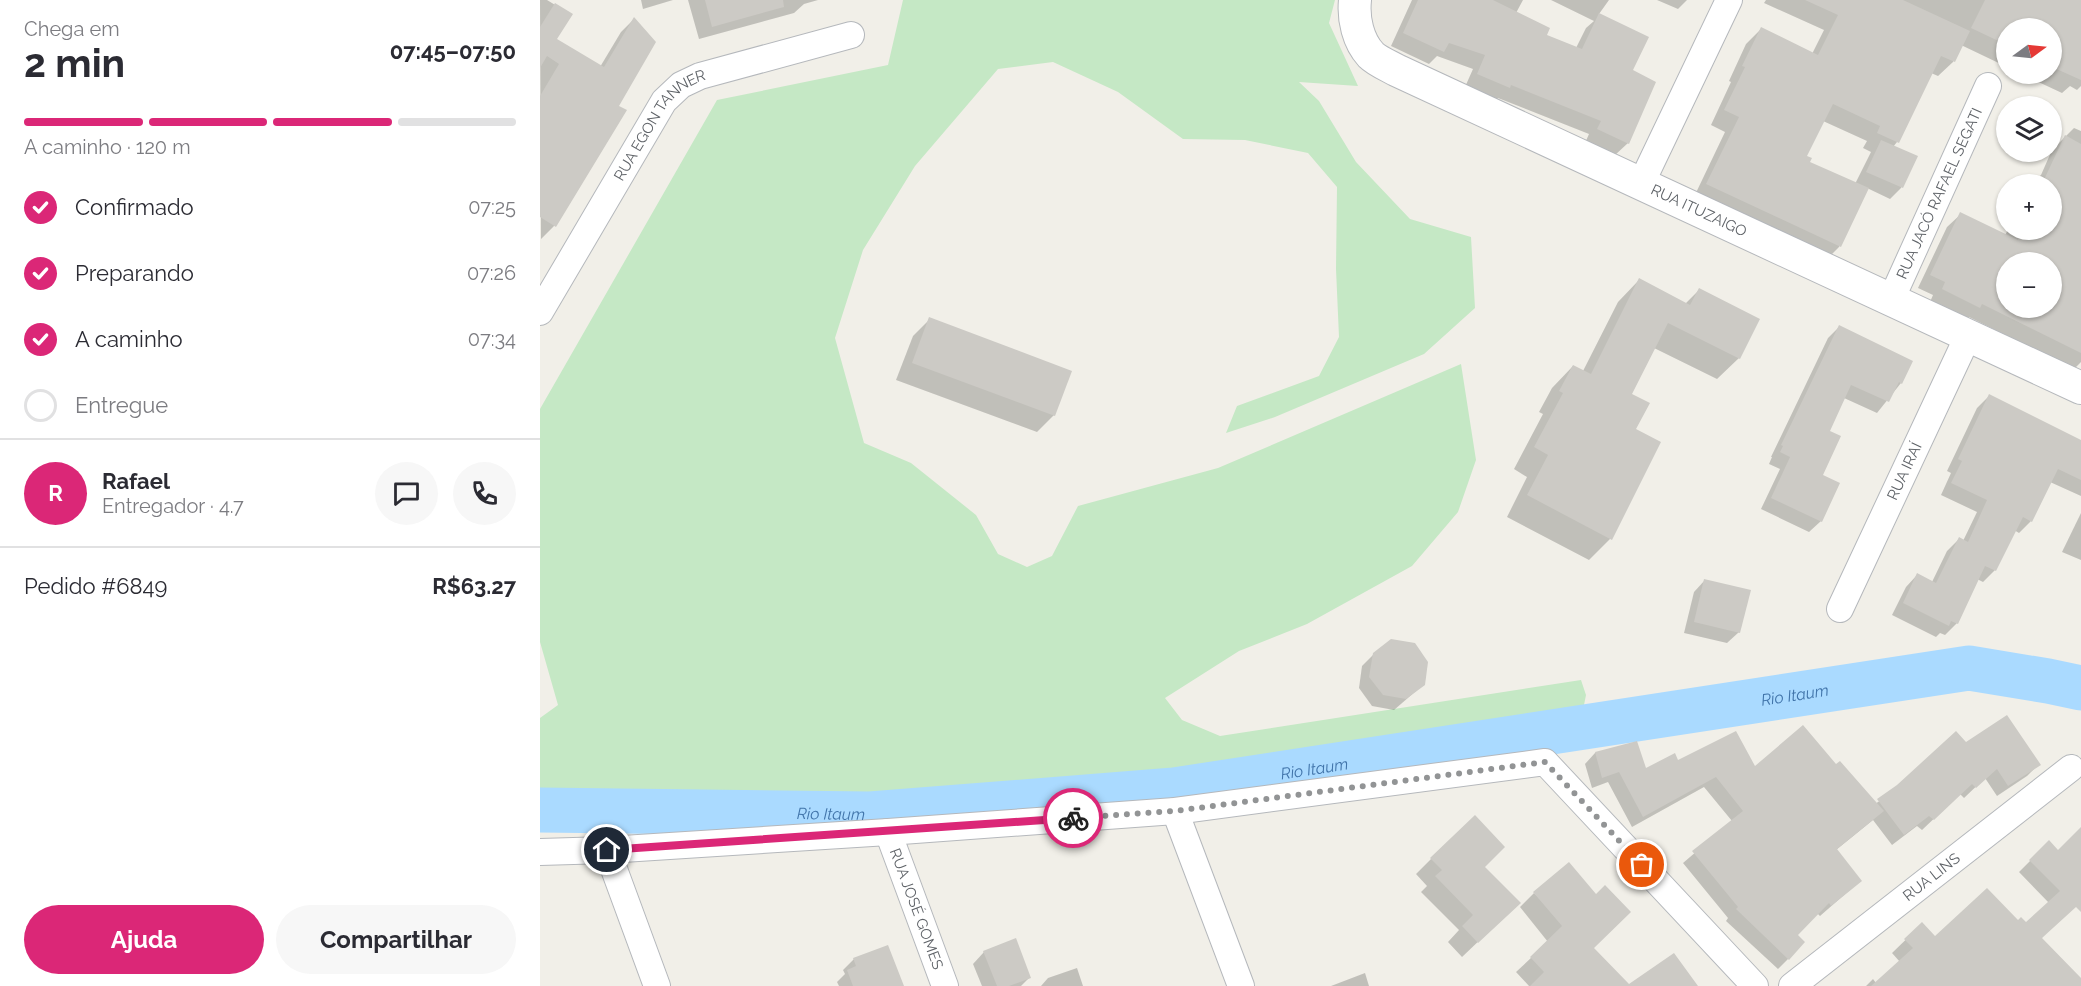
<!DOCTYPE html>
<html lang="pt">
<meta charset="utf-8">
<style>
body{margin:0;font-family:Raleway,sans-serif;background:#f7f7f7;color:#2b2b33;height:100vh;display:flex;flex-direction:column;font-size:22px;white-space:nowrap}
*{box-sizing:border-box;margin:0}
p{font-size:20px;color:#7c7c81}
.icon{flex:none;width:33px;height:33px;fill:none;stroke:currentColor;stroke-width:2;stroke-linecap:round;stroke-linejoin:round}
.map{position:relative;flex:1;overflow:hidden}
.drawer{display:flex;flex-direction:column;background:#fff;width:540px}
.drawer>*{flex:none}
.needle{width:39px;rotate:75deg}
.controls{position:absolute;left:1456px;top:18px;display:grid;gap:12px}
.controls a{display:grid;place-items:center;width:66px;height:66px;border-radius:50%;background:#fff;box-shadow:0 2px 4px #0004;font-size:30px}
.pin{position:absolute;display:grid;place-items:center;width:51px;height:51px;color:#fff;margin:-26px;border:3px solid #fff;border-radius:50%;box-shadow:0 2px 6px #0007}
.courier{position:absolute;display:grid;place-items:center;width:60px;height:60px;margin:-30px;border:4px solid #db2777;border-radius:50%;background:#fff;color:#222;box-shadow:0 2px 8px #0007}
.overview em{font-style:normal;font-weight:700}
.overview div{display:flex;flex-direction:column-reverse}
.overview{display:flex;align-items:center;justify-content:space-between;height:102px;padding:0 24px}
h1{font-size:39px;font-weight:700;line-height:45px}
.bar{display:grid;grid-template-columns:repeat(4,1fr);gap:9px 6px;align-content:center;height:72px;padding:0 24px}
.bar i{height:8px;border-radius:4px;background:#e1e1e2}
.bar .active{background:#db2777}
.bar p{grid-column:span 4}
.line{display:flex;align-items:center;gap:15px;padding:0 24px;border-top:2px solid #e1e1e2}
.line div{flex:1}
.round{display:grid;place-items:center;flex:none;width:63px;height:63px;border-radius:32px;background:#f7f7f7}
ol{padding:0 24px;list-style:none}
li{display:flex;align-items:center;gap:18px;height:66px}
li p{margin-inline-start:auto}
li .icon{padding:6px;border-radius:50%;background:#db2777;color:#fff;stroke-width:4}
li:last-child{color:#7c7c81}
li i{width:33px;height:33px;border:3px solid #e1e1e2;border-radius:50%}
.cta{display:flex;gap:12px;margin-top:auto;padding:12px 24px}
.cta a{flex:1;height:69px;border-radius:36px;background:#db2777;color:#fff;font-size:24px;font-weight:700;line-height:69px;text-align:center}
.cta a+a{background:#f7f7f7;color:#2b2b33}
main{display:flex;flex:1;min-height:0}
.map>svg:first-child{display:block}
</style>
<main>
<section class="drawer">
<div class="overview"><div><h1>2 min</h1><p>Chega em</p></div><em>07:45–07:50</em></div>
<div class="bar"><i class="active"></i><i class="active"></i><i class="active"></i><i></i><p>A caminho · 120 m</p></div>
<ol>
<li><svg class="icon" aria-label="check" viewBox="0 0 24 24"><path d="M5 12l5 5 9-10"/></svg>Confirmado<p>07:25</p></li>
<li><svg class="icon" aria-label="check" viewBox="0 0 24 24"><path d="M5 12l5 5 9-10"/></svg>Preparando<p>07:26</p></li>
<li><svg class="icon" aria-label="check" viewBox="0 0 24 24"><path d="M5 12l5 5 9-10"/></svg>A caminho<p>07:34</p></li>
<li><i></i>Entregue</li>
</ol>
<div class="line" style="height:108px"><b class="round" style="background:#db2777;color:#fff">R</b><div><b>Rafael</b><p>Entregador · 4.7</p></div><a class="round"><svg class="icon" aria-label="chat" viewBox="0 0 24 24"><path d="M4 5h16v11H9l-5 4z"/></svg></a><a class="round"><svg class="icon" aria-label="phone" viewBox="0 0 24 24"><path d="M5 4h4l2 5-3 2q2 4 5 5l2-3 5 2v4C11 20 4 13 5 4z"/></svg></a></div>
<div class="line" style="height:78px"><div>Pedido #6849</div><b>R$63.27</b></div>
<div class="cta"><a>Ajuda</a><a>Compartilhar</a></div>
</section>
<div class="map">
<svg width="1541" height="986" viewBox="0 0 1541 986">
<rect width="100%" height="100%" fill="#f1efe8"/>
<polygon fill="#c5e8c5" points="363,0 795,0 789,23 818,86 759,82 779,101 816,162 870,219 931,237 935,308 884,354 735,417 686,433 697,406 779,376 799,337 796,269 797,187 768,153 705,140 643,139 578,92 513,62 458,69 375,166 323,250 295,338 324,443 371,463 436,515 458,554 487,567 512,556 538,506 678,468 921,364 936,460 918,512 872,566 767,624 699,651 625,698 642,720 680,736 1041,680 1046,695 1042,715 781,759 635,780 375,800 290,801 197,806 0,799 0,718 18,705 0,642 0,409 177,100 348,65"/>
<g fill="#0003" fill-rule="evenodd">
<polygon points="0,0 7,0 30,14 15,40 60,67 81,32 94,19 77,106 85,111 14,226 1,239"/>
<polygon points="101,0 133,0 103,9"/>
<polygon points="148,0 278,0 264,4 254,13 159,39"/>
<polygon points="872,0 983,0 976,13 1005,36 1036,48 1046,28 1054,21 1011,0 1069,0 1059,14 1091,71 1088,143 1074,156 1045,143 1049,134 958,98 956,100 925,87 933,69 897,56 889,64 851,46"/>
<polygon points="1117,0 1147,0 1138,9"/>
<path d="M1226,0h315v86l-4,4 -7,-4 -8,7 -41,-19h31v-46h-45v39l-46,-22 -8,17 -15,14 -7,-3 -34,69 -4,5 23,10 -15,31 -11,11 -23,-11 -28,59 -14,14 -132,-62 32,-67 -14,-7 20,-43 -2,-1 17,-37 15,-15 51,25 12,-24 -60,-27zM1283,121l44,20 -4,7 8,4 -16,32 -47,-22 -3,-5z"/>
<path d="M1534,128l7,3v231l-7,7 -105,-52 -3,3 -36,-18 3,-7 -15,-7 29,-61 14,-13 44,21 3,-5h44v-46h-21l10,-9 11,-25zM1467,262h45v46h-45z"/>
<polygon points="1099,280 1145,304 1159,290 1199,358 1177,379 1114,348 1090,395 1094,430 1070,539 1049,560 967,517 987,477 974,469 1003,414 999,412 1012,388 1033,366 1043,371 1078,302"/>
<polygon points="390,319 514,415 497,432 356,380 373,336"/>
<polygon points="1299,327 1361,383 1337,413 1304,398 1288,432 1281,476 1281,521 1269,532 1221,509 1240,469 1229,464 1232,457 1231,457 1288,338"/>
<polygon points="1449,396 1541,441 1541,496 1510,482 1491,521 1479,533 1474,530 1455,570 1443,582 1437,579 1417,623 1405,635 1400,633 1396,637 1352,615 1366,587 1377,575 1392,582 1407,551 1419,539 1423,541 1437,512 1401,495 1411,473 1407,471 1437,408"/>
<polygon points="1541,513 1541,560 1522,552"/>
<polygon points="1165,580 1199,632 1187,643 1144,633 1154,592"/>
<polygon points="834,654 884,684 854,710 832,706 819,688 822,666"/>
<polygon points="1096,743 1106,770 1138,762 1215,769 1296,767 1335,804 1426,744 1499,764 1487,776 1457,796 1445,778 1424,798 1420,794 1382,830 1377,826 1352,845 1333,820 1296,850 1320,881 1280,916 1277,913 1256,935 1248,959 1238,969 1186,921 1188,918 1143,863 1192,821 1164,787 1092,827 1068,782 1052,788 1045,764 1055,753"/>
<polygon points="1541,830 1541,879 1501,939 1541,980 1541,986 1326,986 1333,979 1336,983 1360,962 1352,953 1382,924 1395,938 1478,922 1486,924 1509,903 1479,872 1509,842 1518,852"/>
<polygon points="891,859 944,867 964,917 922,957 908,942 919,930 881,892 887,886 876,874"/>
<polygon points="994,893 1052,948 1089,986 989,986 976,972 1008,942 980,907"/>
<polygon points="444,952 490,977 481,986 442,986 433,964"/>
<polygon points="314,959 362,986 299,986 297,982 305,974 303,970"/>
<polygon points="537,968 543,986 501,986 508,978"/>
<polygon points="825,973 829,986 791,986"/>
</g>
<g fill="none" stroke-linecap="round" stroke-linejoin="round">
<path stroke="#aadaff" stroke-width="45" id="s1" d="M0,810l330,4 304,-24 795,-122 79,13 33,7"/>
</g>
<g fill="#cccac5" fill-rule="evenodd">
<polygon points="165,0 243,0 244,7 172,27"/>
<polygon points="878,0 953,0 1010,28 1007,35 1042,49 1059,13 1109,37 1093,70 1116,82 1089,144 1057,129 1061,121 971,85 970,88 937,74 945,55 909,43 904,52 863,33"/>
<polygon points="1265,0 1363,0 1430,31 1415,62 1401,56 1359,143 1337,133 1340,126 1293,104 1267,156 1272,158 1270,162 1329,188 1301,247 1166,184 1199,117 1184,110 1205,67 1202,66 1221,27 1278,55 1298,15"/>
<polygon points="1445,0 1541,0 1541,80 1512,67 1512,28 1467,28 1467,45 1431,28"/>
<polygon points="15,3 33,14 17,39 64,67 94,17 116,42 79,106 87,110 16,227 0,217 0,96 19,64 7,56 0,68 0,27"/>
<path d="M1525,135l16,9v209l-99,-49 -2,4 -38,-19 3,-7 -15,-7 30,-63 58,28 4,-10h30v-46h-10zM1467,262h45v46h-45z"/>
<polygon points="1341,140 1378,156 1363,188 1326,172"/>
<polygon points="1099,278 1150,305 1159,288 1220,319 1200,359 1128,323 1092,394 1110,403 1096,429 1121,442 1072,540 987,495 1008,455 994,447 1023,393 1019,391 1033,365 1051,374"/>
<polygon points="389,317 532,371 515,416 372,363"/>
<polygon points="1299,325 1373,361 1362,384 1359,382 1349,402 1311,385 1290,431 1301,436 1283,475 1300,483 1282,522 1231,498 1250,457 1240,452 1243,446 1241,445"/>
<polygon points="1449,394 1541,440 1541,480 1518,469 1492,522 1483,517 1456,571 1445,566 1418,624 1411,621 1409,626 1363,603 1377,573 1396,583 1419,537 1428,542 1447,500 1411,483 1422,461 1418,459"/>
<polygon points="1164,579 1211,590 1200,633 1154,622"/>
<polygon points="851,639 875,643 888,662 885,685 866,699 843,695 829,677 833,653"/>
<polygon points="1467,715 1501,765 1468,786 1457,769 1436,788 1432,784 1394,820 1389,816 1364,835 1337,799 1357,785 1416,731 1426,742"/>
<polygon points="1263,725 1296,764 1300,761 1344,811 1297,849 1322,881 1291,906 1289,903 1258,935 1265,942 1249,960 1196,909 1198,907 1152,851 1203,811 1176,777 1103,817 1079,772 1062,778 1055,752 1097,741 1106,768 1135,753 1138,760 1196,731 1215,766"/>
<polygon points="935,815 965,847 945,867 981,903 938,943 922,926 933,915 895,876 902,870 890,858"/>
<polygon points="1541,827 1541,912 1536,907 1502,938 1541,978 1541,986 1331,986 1373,948 1364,939 1382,922 1395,936 1447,888 1478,920 1481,917 1486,922 1520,891 1489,860 1509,840 1518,850"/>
<polygon points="1029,862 1056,894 1065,885 1091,912 1054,948 1089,984 1134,953 1158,986 990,986 1004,972 990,957 1022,926 993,892"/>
<polygon points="476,938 491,978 469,986 457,986 443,951"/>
<polygon points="348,945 364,986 313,986 307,970 316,966 313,958"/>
</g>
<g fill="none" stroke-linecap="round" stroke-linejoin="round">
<defs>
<g id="minor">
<polyline points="1101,184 1189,0"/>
<path id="s2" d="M1351,300l97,-214"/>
<path id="s3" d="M0,312l124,-211 17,-16 19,-9 151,-41"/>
<path id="s4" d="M1300,609l128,-273"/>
<polyline points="635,811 701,986"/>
<path id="s5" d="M348,832l57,154"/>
<polyline points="67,850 117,986"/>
<polyline points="0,852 67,850 348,832 635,811 1005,762 1215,986"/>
<path id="s6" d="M1252,986l279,-218"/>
</g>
<g id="tertiary">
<path id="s7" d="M815,0c-2,19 3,41 16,55 6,6 18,11 25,15l685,318"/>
</g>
</defs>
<use href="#minor" stroke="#b5b8bc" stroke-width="28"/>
<use href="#tertiary" stroke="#b5b8bc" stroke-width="34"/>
<use href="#minor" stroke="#fff" stroke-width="26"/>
<use href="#tertiary" stroke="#fff" stroke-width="32"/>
</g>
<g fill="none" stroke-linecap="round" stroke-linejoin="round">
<polyline stroke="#929495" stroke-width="6" stroke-dasharray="0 10.8" points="533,818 635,811 1005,762 1102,865"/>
<polyline stroke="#db2777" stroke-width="8" points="67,850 533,818"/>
</g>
<g text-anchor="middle" stroke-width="4.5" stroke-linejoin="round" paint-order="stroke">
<g font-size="15" fill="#5f6368" stroke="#fff">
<text dy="5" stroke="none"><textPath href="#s3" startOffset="224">RUA EGON TANNER</textPath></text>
<text dy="5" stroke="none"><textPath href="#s2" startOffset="117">RUA JACÓ RAFAEL SEGATI</textPath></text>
<text dy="5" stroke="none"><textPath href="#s7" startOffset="422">RUA ITUZAIGO</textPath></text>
<text dy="5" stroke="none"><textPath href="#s4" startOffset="152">RUA IRAÍ</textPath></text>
<text dy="5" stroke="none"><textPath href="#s6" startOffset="177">RUA LINS</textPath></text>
<text dy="5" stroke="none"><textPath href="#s5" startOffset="82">RUA JOSÉ GOMES</textPath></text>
</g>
<g font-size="16" font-style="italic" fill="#4174aa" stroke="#fff">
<text dy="6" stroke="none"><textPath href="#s1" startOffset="1263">Rio Itaum</textPath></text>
<text dy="6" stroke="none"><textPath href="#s1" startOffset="777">Rio Itaum</textPath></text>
<text dy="6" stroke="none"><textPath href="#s1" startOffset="291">Rio Itaum</textPath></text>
</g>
</g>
</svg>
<div class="controls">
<a><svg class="needle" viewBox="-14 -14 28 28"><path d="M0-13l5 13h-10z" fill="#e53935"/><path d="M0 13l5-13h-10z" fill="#7c7c81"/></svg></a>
<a><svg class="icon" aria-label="layers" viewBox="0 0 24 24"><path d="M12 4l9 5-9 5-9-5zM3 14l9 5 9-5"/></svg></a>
<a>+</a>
<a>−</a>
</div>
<div class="pin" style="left:1102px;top:865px;background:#ea580c"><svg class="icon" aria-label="bag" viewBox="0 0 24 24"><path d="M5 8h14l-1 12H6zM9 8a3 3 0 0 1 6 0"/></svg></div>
<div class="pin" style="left:67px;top:850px;background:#1f2937"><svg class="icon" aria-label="home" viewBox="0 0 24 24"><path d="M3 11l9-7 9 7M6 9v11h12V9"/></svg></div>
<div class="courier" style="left:533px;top:818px"><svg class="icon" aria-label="bike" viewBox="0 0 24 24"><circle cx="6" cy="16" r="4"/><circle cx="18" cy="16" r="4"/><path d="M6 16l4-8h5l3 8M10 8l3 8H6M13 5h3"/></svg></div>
</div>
</main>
